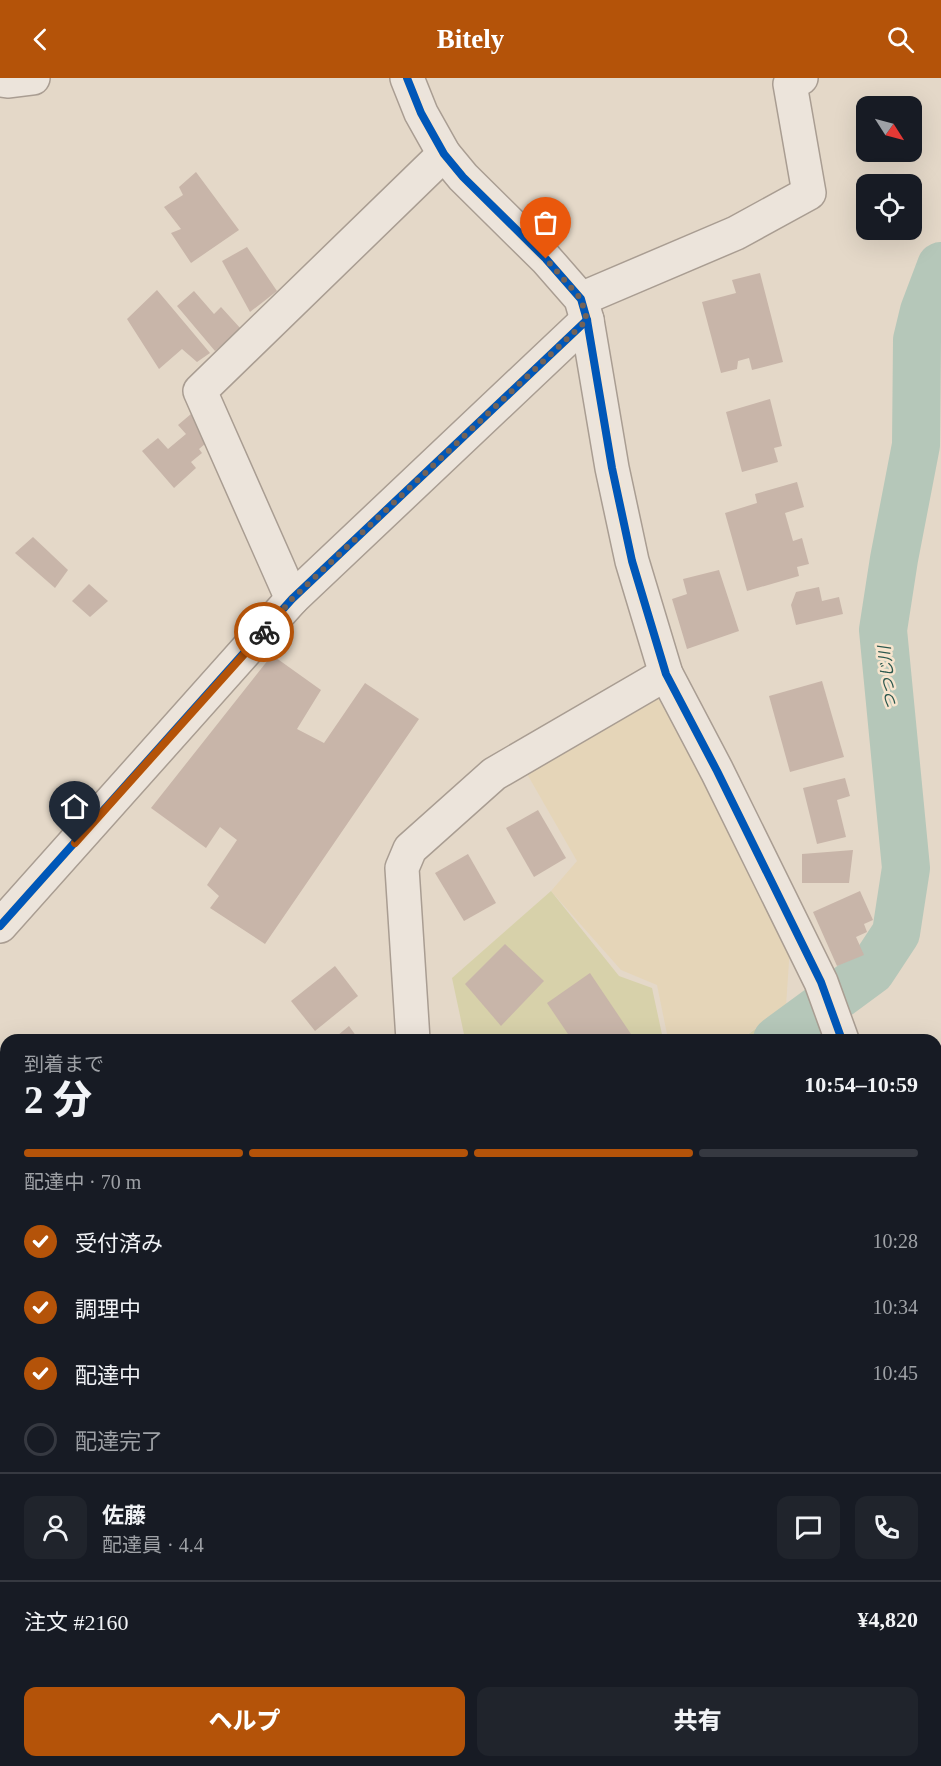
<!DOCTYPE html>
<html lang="ja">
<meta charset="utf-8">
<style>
body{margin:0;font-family:"Times New Roman","Noto Sans JP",serif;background:#20242c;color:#f1f3f6;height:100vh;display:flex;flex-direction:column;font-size:22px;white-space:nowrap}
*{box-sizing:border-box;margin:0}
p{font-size:20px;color:#9ea1a6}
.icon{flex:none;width:33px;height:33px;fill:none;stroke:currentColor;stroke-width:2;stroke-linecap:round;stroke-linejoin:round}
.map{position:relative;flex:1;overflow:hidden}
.side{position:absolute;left:0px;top:956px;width:942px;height:734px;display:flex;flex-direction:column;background:#171b24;border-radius:18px 18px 0 0;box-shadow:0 6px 24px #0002}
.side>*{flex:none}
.needle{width:39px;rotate:126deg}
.tools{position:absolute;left:856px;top:18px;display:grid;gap:12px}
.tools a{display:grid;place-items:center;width:66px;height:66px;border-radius:12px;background:#171b24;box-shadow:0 6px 24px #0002;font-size:30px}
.pin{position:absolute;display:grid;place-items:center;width:51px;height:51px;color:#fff;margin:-62px -26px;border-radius:50% 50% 50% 0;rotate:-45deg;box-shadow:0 0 6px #0007}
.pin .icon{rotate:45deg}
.courier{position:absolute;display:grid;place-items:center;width:60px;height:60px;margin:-30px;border:4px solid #b45309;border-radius:50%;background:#fff;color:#222;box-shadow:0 2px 8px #0007}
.summary em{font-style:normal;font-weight:800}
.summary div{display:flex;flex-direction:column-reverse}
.summary{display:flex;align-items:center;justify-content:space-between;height:102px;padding:0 24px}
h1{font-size:39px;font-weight:800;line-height:45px}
.bar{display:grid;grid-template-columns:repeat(4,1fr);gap:9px 6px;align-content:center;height:72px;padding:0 24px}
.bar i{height:8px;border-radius:4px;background:#363941}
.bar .on{background:#b45309}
.bar p{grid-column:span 4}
.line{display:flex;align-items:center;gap:15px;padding:0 24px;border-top:2px solid #363941}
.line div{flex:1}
.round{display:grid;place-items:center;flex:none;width:63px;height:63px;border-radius:12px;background:#20242c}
ol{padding:0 24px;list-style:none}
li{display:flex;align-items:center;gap:18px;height:66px}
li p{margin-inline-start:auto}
li .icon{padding:6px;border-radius:50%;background:#b45309;color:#fff;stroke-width:4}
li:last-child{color:#9ea1a6}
li i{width:33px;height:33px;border:3px solid #363941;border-radius:50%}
.button{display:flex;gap:12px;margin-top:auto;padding:12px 24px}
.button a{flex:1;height:69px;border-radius:12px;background:#b45309;color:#fff;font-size:24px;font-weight:800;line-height:69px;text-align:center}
.button a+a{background:#20242c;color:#f1f3f6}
header{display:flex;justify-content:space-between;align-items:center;height:78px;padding:0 24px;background:#b45309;color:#fff;font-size:27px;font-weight:800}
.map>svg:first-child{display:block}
</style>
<header><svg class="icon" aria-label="back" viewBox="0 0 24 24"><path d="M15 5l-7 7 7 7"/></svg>Bitely<svg class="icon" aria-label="search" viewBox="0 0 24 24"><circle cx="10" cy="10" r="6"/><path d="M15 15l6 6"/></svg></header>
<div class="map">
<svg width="941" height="1688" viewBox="0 0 941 1688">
<rect width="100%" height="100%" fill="#e4d8c8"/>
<g fill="#e5d5b8">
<polygon points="655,614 791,854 786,928 741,961 668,961 657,907 621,892 551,813 577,783 519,682"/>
<polygon points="936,1038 941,1038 941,1613 936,1621"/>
<polygon points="499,1683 602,1683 599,1688 500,1688"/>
<polygon points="606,1683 680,1683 679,1688 604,1688"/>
</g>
<g fill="#d7d1aa">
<polygon points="551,813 619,898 652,910 663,961 465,961 452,900"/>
<polygon points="786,928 796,961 742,961"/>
<polygon points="333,1683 490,1683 495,1688 339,1688"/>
</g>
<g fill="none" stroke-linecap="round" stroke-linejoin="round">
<g stroke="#b5c7b9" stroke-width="48">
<polyline points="777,962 871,893 896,855 906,790 883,552 894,481 916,367 917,262 924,233 941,188"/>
<polyline points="296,1688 300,1683"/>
</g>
</g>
<g fill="#c8b5a9">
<polygon points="196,94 239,152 191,185 171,155 181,151 164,129 183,117 179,109"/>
<polygon points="247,169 277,213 250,234 222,183"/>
<polygon points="760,195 783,284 752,292 749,280 738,283 737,291 721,295 702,224 736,215 732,202"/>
<polygon points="157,212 210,275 197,284 182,271 159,291 127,241"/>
<polygon points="194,213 214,236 221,229 241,251 215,273 177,228"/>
<polygon points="770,321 782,368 774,370 778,384 742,394 726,334"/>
<polygon points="191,336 212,360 199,371 202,375 191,384 196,390 174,410 142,373 158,360 168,371 186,356 178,347"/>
<polygon points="797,404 804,429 785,435 793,463 802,460 809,486 797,489 799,498 747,513 725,435 757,425 755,416"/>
<polygon points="33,459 68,492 55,510 15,475"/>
<polygon points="719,492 739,553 687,571 672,521 687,516 683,501"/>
<polygon points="89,506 108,523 90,539 72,523"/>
<polygon points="819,509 822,523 839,519 843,536 796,547 791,527 796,514"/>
<polygon points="272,577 321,612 297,651 324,665 365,605 419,641 265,866 210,830 219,818 207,807 237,762 220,749 206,770 151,730"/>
<polygon points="822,603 844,679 790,694 769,618"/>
<polygon points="845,700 850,718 837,722 846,759 817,766 803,710"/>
<polygon points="538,732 566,780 534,799 506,750"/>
<polygon points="853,772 849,805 802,805 802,776"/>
<polygon points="468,776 496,825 464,843 435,795"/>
<polygon points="860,813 873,842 864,846 867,854 856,859 864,877 837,888 813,834"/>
<polygon points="505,866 544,903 501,948 465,906"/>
<polygon points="335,888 358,918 315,953 291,923"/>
<polygon points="590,895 635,962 572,962 547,925"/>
<polygon points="349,948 359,962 332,962"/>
<polygon points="190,1683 213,1683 215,1688 181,1688"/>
<polygon points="220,1683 286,1683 282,1688 226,1688"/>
</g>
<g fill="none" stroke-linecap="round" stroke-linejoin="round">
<defs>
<g id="minor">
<polyline points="407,0 421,35 444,76 463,99 546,181 581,221 587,242 612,390 632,483 666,596 717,693 821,904 842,962"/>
<polyline points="0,2 9,3 33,0"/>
<polyline points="581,221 736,155 809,115 790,6 801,0"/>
<polyline points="292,521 200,313 444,76"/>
<polyline points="0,848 292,521 587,242"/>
<polyline points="413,962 402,790 410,771 494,696 666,596"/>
<polyline points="936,1043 941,1041"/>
<polyline points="0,1403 6,1400"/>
<polyline points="0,1642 6,1644"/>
<polyline points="104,1683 112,1688"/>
<polyline points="862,1683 868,1688"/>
<polyline points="164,1688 171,1683"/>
<polyline points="693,1688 695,1683"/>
</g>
</defs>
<use href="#minor" stroke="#a99d92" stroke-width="36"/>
<use href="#minor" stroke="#ece4db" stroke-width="33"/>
<defs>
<g id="cycleway">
<polyline points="407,0 421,35 444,76 463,99 546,181 581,221 587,242 612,390 632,483 666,596 717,693 821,904 842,962"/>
<polyline points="0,848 292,521 587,242"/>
</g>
</defs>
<use href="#cycleway" stroke="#f6e4cd" stroke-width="11"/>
<use href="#cycleway" stroke="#0057b8" stroke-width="8"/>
</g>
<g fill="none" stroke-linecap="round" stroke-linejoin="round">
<polyline stroke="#736358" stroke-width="6" stroke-dasharray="0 10.8" points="264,554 292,521 587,242 581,221 546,181"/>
<polyline stroke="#b45309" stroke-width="8" points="75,765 264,554"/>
</g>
<g text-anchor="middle" stroke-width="5" stroke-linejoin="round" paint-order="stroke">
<g font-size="16" font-style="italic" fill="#2a574d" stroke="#f6e4cd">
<text transform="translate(887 600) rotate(-96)" y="6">つつじ川</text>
</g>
</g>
</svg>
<div class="tools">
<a><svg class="needle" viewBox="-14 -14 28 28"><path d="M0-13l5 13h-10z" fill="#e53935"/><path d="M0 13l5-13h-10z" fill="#9ea1a6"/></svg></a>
<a><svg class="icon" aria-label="locate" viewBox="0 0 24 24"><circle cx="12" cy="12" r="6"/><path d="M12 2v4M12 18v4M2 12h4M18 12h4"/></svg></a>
</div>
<div class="pin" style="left:546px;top:181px;background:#ea580c"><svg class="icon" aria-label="bag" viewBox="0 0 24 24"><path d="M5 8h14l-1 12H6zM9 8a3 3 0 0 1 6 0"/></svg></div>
<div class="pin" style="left:75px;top:765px;background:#1f2937"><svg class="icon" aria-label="home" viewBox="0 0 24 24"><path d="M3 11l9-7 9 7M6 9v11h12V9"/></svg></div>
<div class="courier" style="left:264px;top:554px"><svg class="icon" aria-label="bike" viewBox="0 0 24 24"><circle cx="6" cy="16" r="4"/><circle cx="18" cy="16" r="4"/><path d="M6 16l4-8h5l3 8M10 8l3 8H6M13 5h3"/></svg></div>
<section class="side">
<div class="summary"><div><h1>2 分</h1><p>到着まで</p></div><em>10:54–10:59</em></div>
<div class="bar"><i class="on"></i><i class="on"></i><i class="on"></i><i></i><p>配達中 · 70 m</p></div>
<ol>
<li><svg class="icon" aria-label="check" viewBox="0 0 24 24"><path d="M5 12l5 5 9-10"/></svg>受付済み<p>10:28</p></li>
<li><svg class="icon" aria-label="check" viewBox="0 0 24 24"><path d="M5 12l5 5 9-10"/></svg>調理中<p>10:34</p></li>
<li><svg class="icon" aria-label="check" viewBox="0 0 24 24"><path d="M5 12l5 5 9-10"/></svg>配達中<p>10:45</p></li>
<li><i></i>配達完了</li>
</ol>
<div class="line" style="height:108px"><a class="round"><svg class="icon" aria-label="person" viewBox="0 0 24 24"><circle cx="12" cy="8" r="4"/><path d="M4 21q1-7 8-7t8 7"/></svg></a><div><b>佐藤</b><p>配達員 · 4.4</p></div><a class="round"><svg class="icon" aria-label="chat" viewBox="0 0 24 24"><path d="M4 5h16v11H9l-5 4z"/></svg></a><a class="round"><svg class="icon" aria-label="phone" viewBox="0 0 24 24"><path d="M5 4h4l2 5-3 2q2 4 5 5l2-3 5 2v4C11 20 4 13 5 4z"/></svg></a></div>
<div class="line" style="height:78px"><div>注文 #2160</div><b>¥4,820</b></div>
<div class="button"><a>ヘルプ</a><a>共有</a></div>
</section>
</div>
